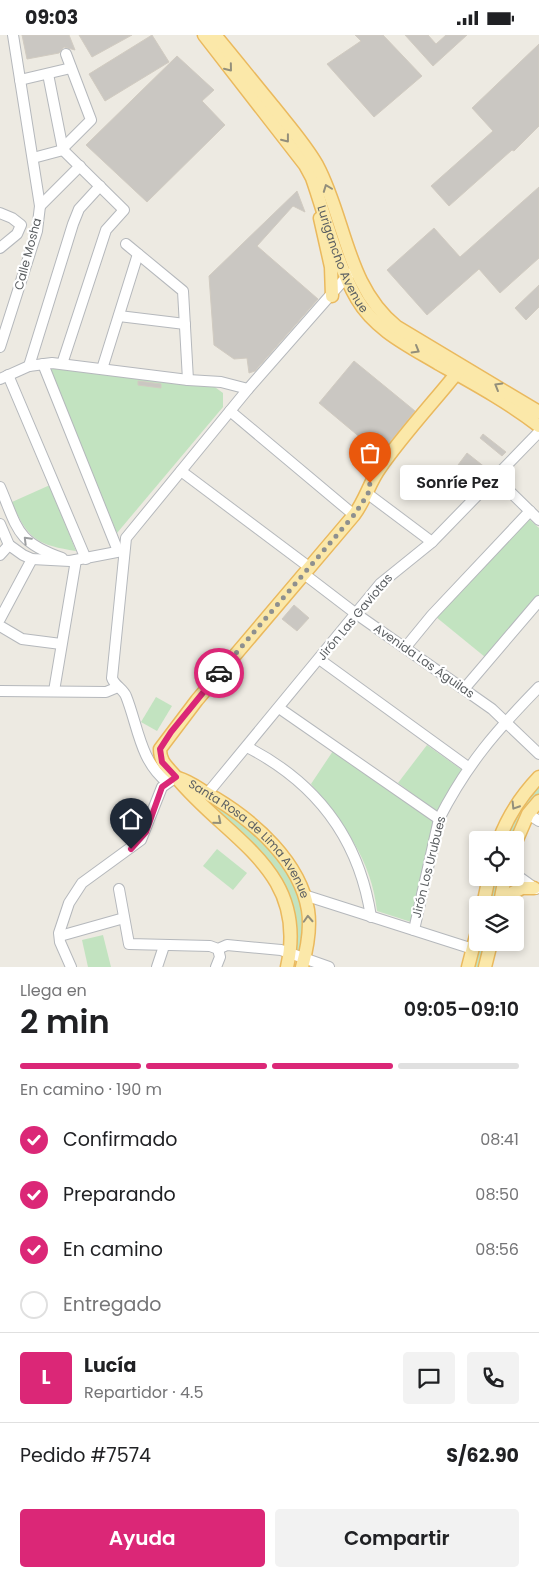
<!DOCTYPE html>
<html lang="es">
<meta charset="utf-8">
<style>
body{margin:0;font-family:Poppins,sans-serif;background:#f2f2f2;color:#202124;height:100vh;display:flex;flex-direction:column;font-size:19px;white-space:nowrap}
*{box-sizing:border-box;margin:0}
p{font-size:16px;color:#757577}
.icon{flex:none;width:28px;height:28px;fill:none;stroke:currentColor;stroke-width:2;stroke-linecap:round;stroke-linejoin:round}
.map{position:relative;height:932px;overflow:hidden}
.panel{display:flex;flex-direction:column;background:#fff;flex:1}
.panel>*{flex:none}
.fabs{position:absolute;left:469px;top:796px;display:grid;gap:10px}
.fabs a{display:grid;place-items:center;width:55px;height:55px;border-radius:5px;background:#fff;box-shadow:0 2px 8px #0003;font-size:25px}
.pin{position:absolute;display:grid;place-items:center;width:42px;height:42px;color:#fff;margin:-51px -21px;border-radius:50% 50% 50% 0;rotate:-45deg;box-shadow:0 0 5px #0007}
.pin .icon{rotate:45deg}
.courier{position:absolute;display:grid;place-items:center;width:50px;height:50px;margin:-25px;border:4px solid #db2777;border-radius:50%;background:#fff;color:#222;box-shadow:0 1px 6px #0007}
.bubble{position:absolute;height:35px;border-radius:5px;background:#fff;box-shadow:0 2px 8px #0003;font-size:16px;font-weight:600;line-height:35px;text-align:center}
.overview em{font-style:normal;font-weight:600}
.overview div{display:flex;flex-direction:column-reverse}
.overview{display:flex;align-items:center;justify-content:space-between;height:85px;padding:0 20px}
h1{font-size:32px;font-weight:600;line-height:38px}
.bar{display:grid;grid-template-columns:repeat(4,1fr);gap:8px 5px;align-content:center;height:60px;padding:0 20px}
.bar i{height:6px;border-radius:4px;background:#e0e0e0}
.bar .on{background:#db2777}
.bar p{grid-column:span 4}
.line{display:flex;align-items:center;gap:12px;padding:0 20px;border-top:1px solid #e0e0e0}
.line div{flex:1}
.round{display:grid;place-items:center;flex:none;width:52px;height:52px;border-radius:5px;background:#f2f2f2}
ol{padding:0 20px;list-style:none}
li{display:flex;align-items:center;gap:15px;height:55px}
li p{margin-inline-start:auto}
li .icon{padding:5px;border-radius:50%;background:#db2777;color:#fff;stroke-width:4}
li:last-child{color:#757577}
li i{width:28px;height:28px;border:2px solid #e0e0e0;border-radius:50%}
.cta{display:flex;gap:10px;margin-top:auto;padding:10px 20px}
.cta a{flex:1;height:58px;border-radius:5px;background:#db2777;color:#fff;font-size:20px;font-weight:600;line-height:58px;text-align:center}
.cta a+a{background:#f2f2f2;color:#202124}
.status{display:flex;justify-content:space-between;align-items:center;height:35px;padding:0 25px;background:#fff;direction:ltr}
.status svg{height:14px;fill:currentColor}
.map>svg:first-child{display:block}
</style>
<div class="status"><b>09:03</b><svg viewBox="0 0 49 12"><path d="M0 12V9h3v3zM5 12V6h3v6zM10 12V3h3v9zM15 12V0h3v12zM26 1h20v11H26zM47 4h2v5h-2z"/></svg></div>
<div class="map">
<svg width="539" height="932" viewBox="0 0 539 932">
<rect width="100%" height="100%" fill="#edeae2"/>
<g fill="#c2e3c0">
<polygon points="47,333 212,350 223,358 223,372 117,498"/>
<path d="M50,450l26,66c-39,-6 -49,-12 -64,-49z"/>
<polygon points="528,483 539,493 539,561 485,622 436,582"/>
<polygon points="156,662 172,671 157,696 141,687"/>
<polygon points="427,710 462,735 437,777 398,748"/>
<path d="M335,713l100,71 -24,103 -34,-11c-5,-50 -34,-89 -66,-127z"/>
<polygon points="539,746 539,761 513,805 502,805 507,792"/>
<path d="M184,749c48,29 105,64 119,123 3,13 -1,32 -1,46l-7,-1 -6,-52z"/>
<polygon points="217,814 247,838 233,855 203,831"/>
<polygon points="491,843 502,843 495,870 485,870"/>
<polygon points="103,900 111,932 88,932 82,905"/>
<polygon points="478,908 486,908 481,932 472,932"/>
</g>
<g fill="#cac7c2" stroke="#d1cbc1">
<polygon points="22,0 69,0 75,15 64,12 59,18 27,24"/>
<polygon points="79,0 132,0 92,22"/>
<polygon points="152,0 169,27 105,66 89,39"/>
<polygon points="355,0 383,0 422,41 374,82 327,29 361,6"/>
<polygon points="405,0 428,0 436,9 446,0 467,0 433,31"/>
<polygon points="539,9 539,91 514,116 512,115 449,171 431,151 493,96 472,73"/>
<polygon points="177,21 214,55 202,66 225,90 147,167 86,110"/>
<polygon points="539,152 539,223 500,258 479,234 427,280 387,235 434,193 460,222"/>
<polygon points="297,156 305,177 293,171 257,211 318,264 255,336 249,338 247,323 234,324 214,310 209,241"/>
<polygon points="539,250 539,272 526,285 515,273"/>
<polygon points="354,326 415,376 380,419 319,368"/>
<polygon points="138,346 161,349 161,353 138,350"/>
<polygon points="483,399 506,417 502,421 480,403"/>
<polygon points="467,418 491,437 469,457 449,442"/>
<polygon points="294,570 309,583 297,596 282,584"/>
</g>
<g fill="none" stroke-linecap="round" stroke-linejoin="round">
<defs>
<g id="minor">
<polyline points="48,39 63,115"/>
<polyline points="20,45 71,33"/>
<polyline points="63,113 91,85 66,19"/>
<polyline points="33,123 63,115"/>
<polyline points="40,171 80,131"/>
<polyline points="0,178 12,183 21,190 17,199 0,213"/>
<polyline points="126,209 183,256 188,345"/>
<polyline points="119,281 185,289"/>
<polyline points="0,312 37,196 40,171 13,0"/>
<polyline points="43,329 118,516"/>
<polyline points="62,329 106,195 124,175 63,115"/>
<polyline points="29,331 73,189 79,174 100,151"/>
<polyline points="102,334 138,219"/>
<polyline points="8,340 86,524"/>
<polyline points="0,344 29,331 52,328 188,345 221,347 248,354"/>
<polyline points="230,376 354,480"/>
<polyline points="181,436 309,532"/>
<polyline points="495,442 539,485"/>
<path d="M0,452c18,42 16,55 62,71"/>
<polyline points="368,459 432,507"/>
<polyline points="0,489 9,510 23,520 32,524 70,526 122,516"/>
<polyline points="0,520 9,510"/>
<polyline points="304,539 355,578 492,674 539,719"/>
<polyline points="0,584 32,524"/>
<polyline points="0,591 22,604 61,609"/>
<polyline points="405,613 432,580 530,476"/>
<polyline points="319,624 468,732"/>
<polyline points="464,654 539,566"/>
<polyline points="0,656 106,657 118,652"/>
<polyline points="54,656 76,525"/>
<polyline points="279,673 439,784"/>
<path d="M247,712c70,36 112,91 124,170"/>
<path d="M167,747c-27,-21 -29,-56 -41,-86 -3,-7 -12,-11 -14,-18l14,-140 122,-149 101,-115"/>
<polyline points="207,759 380,549 432,507 539,397"/>
<polyline points="528,779 539,786"/>
<polyline points="515,839 536,854"/>
<polyline points="119,854 129,909 210,911 218,914 227,910 281,915 329,932"/>
<polyline points="304,860 473,914"/>
<path d="M414,895l25,-111c28,-55 57,-88 100,-132"/>
<polyline points="60,901 124,883"/>
<polyline points="71,932 60,907 59,898 69,868 82,848 141,805 162,752 172,745"/>
<polyline points="157,932 164,911"/>
<polyline points="216,932 220,922 218,914"/>
</g>
<g id="major">
<path id="s1" d="M204,0l101,130 7,13c13,37 25,87 45,121 18,31 52,47 82,65 34,19 69,38 100,62"/>
<path d="M215,0c20,24 39,48 58,71 15,19 32,38 44,59 29,54 29,121 80,162l142,85"/>
<polyline points="320,183 331,232 332,261"/>
<path id="s2" d="M178,743c14,4 25,14 37,20 40,24 85,64 93,112 3,19 -1,39 -6,57"/>
<path d="M499,805c9,-25 22,-44 40,-63"/>
<polyline points="515,809 528,779 539,766"/>
<polyline points="501,864 522,853 534,853"/>
<polyline points="500,868 505,842"/>
<polyline points="483,870 489,842"/>
<path d="M287,932c22,-98 -60,-127 -111,-190 -8,-10 -16,-14 -16,-28l37,-49 157,-185c12,-16 15,-32 26,-47 23,-33 51,-63 76,-94"/>
<polyline points="468,932 478,893"/>
<polyline points="485,932 491,908"/>
</g>
</defs>
<use href="#minor" stroke="#b5b8bc" stroke-width="12"/>
<use href="#major" stroke="#eab95e" stroke-width="15"/>
<use href="#minor" stroke="#fff" stroke-width="10"/>
<use href="#major" stroke="#fbe8a9" stroke-width="12"/>
</g>
<defs><path id="oneway-chevron" d="M-2-3.5L2.5 0L-2 3.5" fill="none" stroke-width="1.6" stroke-linecap="round" stroke-linejoin="round" transform="scale(1.25)"/></defs>
<g stroke="#938f7b">
<use href="#oneway-chevron" transform="translate(229 33) rotate(51)"/>
<use href="#oneway-chevron" transform="translate(286 104) rotate(52)"/>
<use href="#oneway-chevron" transform="translate(327 153) rotate(-111)"/>
<use href="#oneway-chevron" transform="translate(416 315) rotate(30)"/>
<use href="#oneway-chevron" transform="translate(498 351) rotate(-150)"/>
<use href="#oneway-chevron" transform="translate(515 771) rotate(122)"/>
<use href="#oneway-chevron" transform="translate(218 786) rotate(40)"/>
<use href="#oneway-chevron" transform="translate(308 884) rotate(-93)"/>
</g>
<use stroke="#9d9fa1" href="#oneway-chevron" transform="translate(27 505) rotate(-135)"/>
<g fill="none" stroke-linecap="round" stroke-linejoin="round">
<polyline stroke="#8e908f" stroke-width="5" stroke-dasharray="0 9" points="219,638 354,480 368,459 370,448"/>
<polyline stroke="#db2777" stroke-width="6" points="131,814 146,797 162,752 176,742 162,727 160,714 171,697 219,638"/>
</g>
<g text-anchor="middle" stroke-width="4.5" stroke-linejoin="round" paint-order="stroke">
<g font-size="12" fill="#5b5f62" stroke="#fff">
<text transform="translate(28 219) rotate(-75)" y="4">Calle Mosha</text>
<text dy="4" stroke="none"><textPath href="#s1" startOffset="266">Lurigancho Avenue</textPath></text>
<text transform="translate(355 582) rotate(-50)" y="4">Jirón Las Gaviotas</text>
<text transform="translate(424 626) rotate(35)" y="4">Avenida Las Águilas</text>
<text dy="4" stroke="none"><textPath href="#s2" startOffset="96">Santa Rosa de Lima Avenue</textPath></text>
<text transform="translate(429 832) rotate(-76)" y="4">Jirón Los Urubues</text>
</g>
</g>
</svg>
<div class="fabs">
<a><svg class="icon" aria-label="locate" viewBox="0 0 24 24"><circle cx="12" cy="12" r="6"/><path d="M12 2v4M12 18v4M2 12h4M18 12h4"/></svg></a>
<a><svg class="icon" aria-label="layers" viewBox="0 0 24 24"><path d="M12 4l9 5-9 5-9-5zM3 14l9 5 9-5"/></svg></a>
</div>
<div class="pin" style="left:370px;top:448px;background:#ea580c"><svg class="icon" aria-label="bag" viewBox="0 0 24 24"><path d="M5 8h14l-1 12H6zM9 8a3 3 0 0 1 6 0"/></svg></div>
<div class="pin" style="left:131px;top:814px;background:#1f2937"><svg class="icon" aria-label="home" viewBox="0 0 24 24"><path d="M3 11l9-7 9 7M6 9v11h12V9"/></svg></div>
<div class="courier" style="left:219px;top:638px"><svg class="icon" aria-label="car" viewBox="0 0 24 24"><path d="M5 17H2v-5l4-1 3-4h7l3 4 3 1v5h-3M9 17h6M6 11h13"/><circle cx="7" cy="17" r="2"/><circle cx="17" cy="17" r="2"/></svg></div>
<div class="bubble" style="left:400px;top:430px;width:115px">Sonríe Pez</div>
</div>
<section class="panel">
<div class="overview"><div><h1>2 min</h1><p>Llega en</p></div><em>09:05–09:10</em></div>
<div class="bar"><i class="on"></i><i class="on"></i><i class="on"></i><i></i><p>En camino · 190 m</p></div>
<ol>
<li><svg class="icon" aria-label="check" viewBox="0 0 24 24"><path d="M5 12l5 5 9-10"/></svg>Confirmado<p>08:41</p></li>
<li><svg class="icon" aria-label="check" viewBox="0 0 24 24"><path d="M5 12l5 5 9-10"/></svg>Preparando<p>08:50</p></li>
<li><svg class="icon" aria-label="check" viewBox="0 0 24 24"><path d="M5 12l5 5 9-10"/></svg>En camino<p>08:56</p></li>
<li><i></i>Entregado</li>
</ol>
<div class="line" style="height:90px"><b class="round" style="background:#db2777;color:#fff">L</b><div><b>Lucía</b><p>Repartidor · 4.5</p></div><a class="round"><svg class="icon" aria-label="chat" viewBox="0 0 24 24"><path d="M4 5h16v11H9l-5 4z"/></svg></a><a class="round"><svg class="icon" aria-label="phone" viewBox="0 0 24 24"><path d="M5 4h4l2 5-3 2q2 4 5 5l2-3 5 2v4C11 20 4 13 5 4z"/></svg></a></div>
<div class="line" style="height:65px"><div>Pedido #7574</div><b>S/62.90</b></div>
<div class="cta"><a>Ayuda</a><a>Compartir</a></div>
</section>
